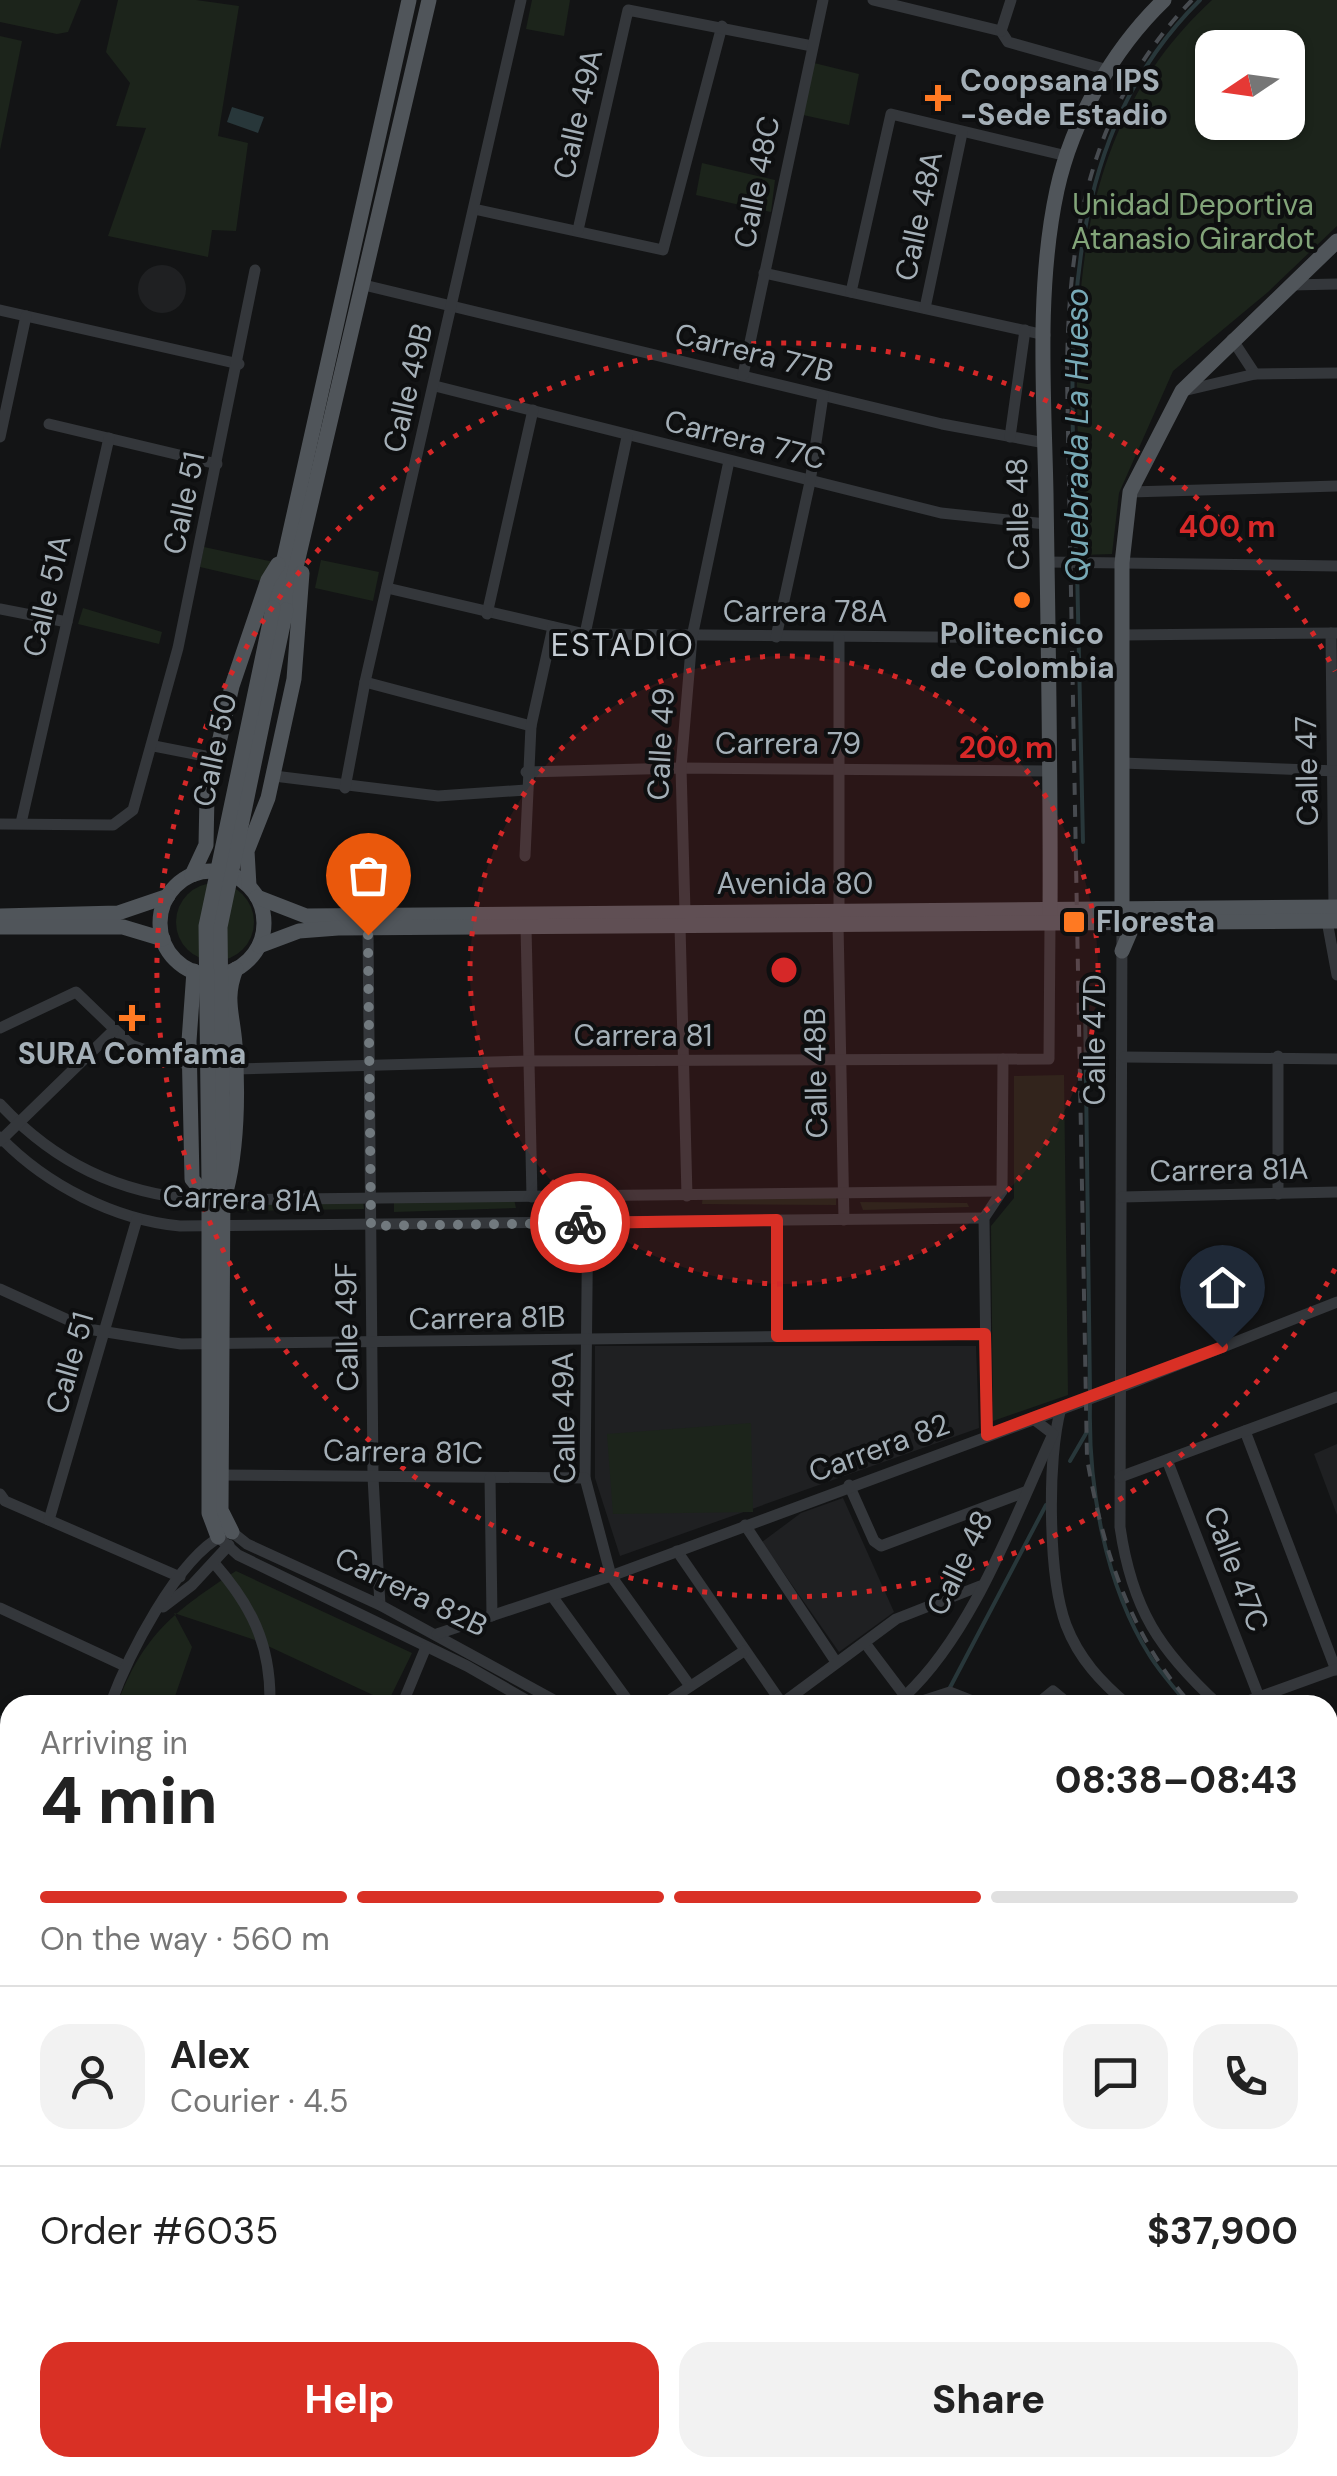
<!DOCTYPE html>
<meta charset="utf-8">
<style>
body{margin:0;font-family:"DM Sans",sans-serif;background:#f2f2f2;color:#222;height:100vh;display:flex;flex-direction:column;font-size:38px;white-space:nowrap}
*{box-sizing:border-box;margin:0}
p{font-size:32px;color:#767676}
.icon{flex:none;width:55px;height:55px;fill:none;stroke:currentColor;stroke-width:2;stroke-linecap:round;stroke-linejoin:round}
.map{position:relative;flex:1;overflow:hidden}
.panel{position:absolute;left:0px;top:1695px;width:1338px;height:782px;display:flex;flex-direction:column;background:#fff;border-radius:30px 30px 0 0;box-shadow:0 2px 8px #0004}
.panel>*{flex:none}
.needle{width:65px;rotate:257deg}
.buttons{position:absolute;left:1195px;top:30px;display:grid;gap:20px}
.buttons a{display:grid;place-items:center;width:110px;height:110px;border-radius:20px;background:#fff;box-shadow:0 2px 8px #0004;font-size:50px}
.pin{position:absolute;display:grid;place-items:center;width:85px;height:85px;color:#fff;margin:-102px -42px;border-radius:50% 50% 50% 0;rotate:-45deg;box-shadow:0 0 10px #0007}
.pin .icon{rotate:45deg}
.courier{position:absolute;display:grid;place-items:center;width:100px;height:100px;margin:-50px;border:8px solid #d93025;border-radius:50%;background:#fff;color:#222;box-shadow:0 2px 12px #0007}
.summary em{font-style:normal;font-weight:800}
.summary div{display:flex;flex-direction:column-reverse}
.summary{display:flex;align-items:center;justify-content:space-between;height:170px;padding:0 40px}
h1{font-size:65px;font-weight:800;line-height:75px}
.bar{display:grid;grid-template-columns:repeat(4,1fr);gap:15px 10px;align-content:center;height:120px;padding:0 40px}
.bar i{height:12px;border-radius:8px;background:#e0e0e0}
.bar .current{background:#d93025}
.bar p{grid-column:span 4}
.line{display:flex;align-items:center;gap:25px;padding:0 40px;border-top:2px solid #e0e0e0}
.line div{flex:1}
.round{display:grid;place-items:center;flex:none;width:105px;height:105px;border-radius:30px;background:#f2f2f2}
.action{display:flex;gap:20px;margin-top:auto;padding:20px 40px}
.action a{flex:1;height:115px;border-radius:30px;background:#d93025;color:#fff;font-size:40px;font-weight:800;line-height:115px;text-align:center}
.action a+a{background:#f2f2f2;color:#222}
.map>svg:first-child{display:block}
</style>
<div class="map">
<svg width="1337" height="2476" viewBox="0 0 1337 2476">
<rect width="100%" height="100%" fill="#131415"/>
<g fill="#1f2022">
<circle cx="162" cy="289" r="24"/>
<polygon points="595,1346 976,1346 979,1428 620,1556 595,1478"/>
<polygon points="1337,1444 1337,1515 1314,1454"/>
<polygon points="843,1498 894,1612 839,1652 762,1542 801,1513"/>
<polygon points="687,2468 756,2468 762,2475 656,2476"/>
</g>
<g fill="#1c241b" fill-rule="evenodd">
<polygon points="0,0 81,0 68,32 57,34 0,22"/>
<polygon points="118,0 196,0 239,6 218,136 248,143 236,231 212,230 208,257 108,236 146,128 116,126 130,83 106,52"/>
<polygon points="532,0 570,0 564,36 526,29"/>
<path d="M1212,0h125v226l-69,66 -95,79 -54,122 -7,61 -30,1c-6,-197 -31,-407 130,-555zM1212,48h76v74h-76z"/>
<polygon points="0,36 22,41 0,150"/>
<polygon points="814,63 859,74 849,125 803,115"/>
<polygon points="702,163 775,180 771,212 696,195"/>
<polygon points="204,547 283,564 278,585 200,567"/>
<polygon points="321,560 379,572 373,601 315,588"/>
<polygon points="83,608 162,632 159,644 78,624"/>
<circle cx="215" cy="922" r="39"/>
<polygon points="1064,1075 1068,1395 993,1421 991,1226 1014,1198 1014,1076"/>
<polygon points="703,1194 836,1198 836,1205 702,1204"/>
<polygon points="363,1199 364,1209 239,1211 239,1203"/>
<polygon points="514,1199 516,1208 394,1212 394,1201"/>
<polygon points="860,1202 967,1203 969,1207 863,1210"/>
<polygon points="751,1423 753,1512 613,1514 607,1434"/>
<path d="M236,1571l176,82 -24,49 -133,-62 -81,-27 18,34 -20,58h-55c26,-71 59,-95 119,-134z"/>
<polygon points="7,1987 10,1997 10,2158 0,2157 0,2007"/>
<polygon points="10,2448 10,2468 177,2468 173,2476 0,2476 0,2458"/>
<polygon points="208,2468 278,2468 261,2476 205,2476"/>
</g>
<polygon fill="#28373a" points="232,107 264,117 258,133 227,122"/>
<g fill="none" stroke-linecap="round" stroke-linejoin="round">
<g stroke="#28373a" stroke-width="4">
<path d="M1076,558c-4,-194 -27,-409 124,-558"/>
<polyline points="1077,567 1083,842"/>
<polyline points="1085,1000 1090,1394"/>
<path d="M1090,1403c-2,84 15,182 60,253 11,18 26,33 38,49"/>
<polyline points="1070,1461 1088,1430"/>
<polyline points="946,1705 945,1697 1046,1505"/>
<polyline points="1328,1833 1337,1840"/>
<polyline points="1328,2297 1337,2310"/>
<polyline points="134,2468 153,2471 155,2468"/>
<polyline points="67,2476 94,2468"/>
</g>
<g stroke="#34373b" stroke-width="11">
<polyline points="873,0 1001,31 1008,42 1108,70"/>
<polyline points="1001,31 1011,0"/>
<polyline points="474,209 663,250 722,26"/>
<polyline points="578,230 628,10 812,46"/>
<polyline points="764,273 1045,335"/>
<polyline points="364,285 942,424 1045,443"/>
<polyline points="1291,285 1337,284"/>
<polyline points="851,292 891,114 1067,156"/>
<polyline points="925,308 962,133"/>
<polyline points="0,310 239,364"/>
<polyline points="1232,339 1255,374"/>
<polyline points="743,375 823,0"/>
<polyline points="435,386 941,513 1046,524"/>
<polyline points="1183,391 1255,374 1337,373"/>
<polyline points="49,424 217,464"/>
<polyline points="0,437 26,316"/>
<polyline points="1010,437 1025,330"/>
<polyline points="1130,492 1337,486"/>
<polyline points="1047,562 1337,566"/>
<polyline points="387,588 585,634 1048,638"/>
<polyline points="0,609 67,622"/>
<polyline points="487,614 533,410"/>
<polyline points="1331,633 1334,907"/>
<polyline points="585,634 627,437"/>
<polyline points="1121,635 1337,633"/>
<polyline points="776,637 810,482 823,396"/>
<polyline points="365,682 531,726"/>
<polyline points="154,746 215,758"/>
<polyline points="1122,763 1337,771"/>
<polyline points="526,772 681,768 1051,771"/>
<polyline points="274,776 438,796 526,790"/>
<polyline points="345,788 365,682 521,0"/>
<polyline points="21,823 109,438"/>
<polyline points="0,824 113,825 133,810 178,648 255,270"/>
<polyline points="525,856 531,726 553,627"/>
<polyline points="839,911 839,638"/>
<polyline points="685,912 681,768 692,637 729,461"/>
<polyline points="1327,921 1337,975"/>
<path d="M1122,923l-2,604c12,82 39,123 99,178"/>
<polyline points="838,924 844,1220"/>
<polyline points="680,926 687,1196"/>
<polyline points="526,927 532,1197"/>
<polyline points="368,928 373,1477 380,1605"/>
<polyline points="0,1028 76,992 131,1045 189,1065"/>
<polyline points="1278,1056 1278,1194"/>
<polyline points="1124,1057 1337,1059"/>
<polyline points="235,1069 529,1061 1049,1059 1050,924"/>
<path d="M0,1104c55,59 118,89 199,96l803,-9"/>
<path d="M0,1137c46,48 115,83 180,89l804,-8"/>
<polyline points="0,1141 113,1031"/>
<polyline points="588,1196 585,1478 611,1576 690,1686"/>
<polyline points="1122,1197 1337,1192"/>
<polyline points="777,1220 777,1335"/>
<polyline points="0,1289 88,1329 181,1344 985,1334"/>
<path d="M1061,1408c-14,50 -13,168 5,217 13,34 35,57 62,80"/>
<polyline points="1245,1431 1336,1670"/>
<polyline points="987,1435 984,1218 1002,1191 1003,1059"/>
<polyline points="1167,1460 1259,1697"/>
<polyline points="220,1475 585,1478"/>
<polyline points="1120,1477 1337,1397"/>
<polyline points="490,1478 492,1616"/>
<polyline points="849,1485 874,1541 881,1546 1025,1492"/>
<polyline points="0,1494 5,1501 180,1577"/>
<polyline points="49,1520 137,1219"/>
<polyline points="745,1525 836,1662"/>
<polyline points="232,1532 247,1544 380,1605 563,1705"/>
<polyline points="218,1537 238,1555 467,1666 535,1705"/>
<polyline points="677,1551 783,1705"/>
<path d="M214,1563c37,42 56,80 56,136"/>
<polyline points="552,1596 631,1705"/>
<polyline points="163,1607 192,1585 229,1545"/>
<polyline points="0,1608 125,1666"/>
<polyline points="437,1634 611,1576 1119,1388 1337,1302"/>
<polyline points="865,1643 905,1696"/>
<path d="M110,1705c18,-49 66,-145 113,-170"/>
<polyline points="402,1705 426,1647"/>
<polyline points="662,1705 744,1651"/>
<polyline points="780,1705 896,1619 980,1586"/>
<path d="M904,1705l1,-9c68,-63 109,-178 148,-262l-21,-16"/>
<polyline points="910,1705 950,1692 983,1705"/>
<polyline points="1036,1705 1053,1691 1070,1705"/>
<polyline points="1237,1705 1337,1669"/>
<polyline points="0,1721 10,1726"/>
<polyline points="1328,1756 1337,1752"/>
<polyline points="1328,1796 1337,1804"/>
<polyline points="0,1824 10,1828"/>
<polyline points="1328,1869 1337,1877"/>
<polyline points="0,1934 10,1938"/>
<polyline points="1328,1962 1337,1956"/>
<polyline points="0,1993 10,1963"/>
<polyline points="1328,2097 1337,2090"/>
<polyline points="1328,2155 1337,2167"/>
<polyline points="1328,2246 1337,2238"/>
<polyline points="1328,2262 1337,2274"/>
<polyline points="1328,2334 1337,2348"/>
<polyline points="1328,2440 1337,2431"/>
<polyline points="605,2468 605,2476 620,2468"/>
<polyline points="762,2468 767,2476"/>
<polyline points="876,2468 880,2476"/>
<polyline points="935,2468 939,2476"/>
<polyline points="976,2468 979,2476"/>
<polyline points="1178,2468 1179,2476"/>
<polyline points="1187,2468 1223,2476"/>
<polyline points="190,2476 194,2468"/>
<polyline points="777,2476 794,2468"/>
<polyline points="1063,2476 1076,2468"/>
<polyline points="1290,2476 1299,2468"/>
</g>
<g stroke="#50555a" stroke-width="15">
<polyline points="273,608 409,0"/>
<polyline points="286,610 429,0"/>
<circle cx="212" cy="923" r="52"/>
<polyline points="192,875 206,845 207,795 232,686 268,580 278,564"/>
<polyline points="249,886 247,851 268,798 294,679 302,573"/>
<polyline points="257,897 306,916 1337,907"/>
<polyline points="0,916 118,913 168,896"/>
<polyline points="1122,919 1122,563 1130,492 1182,391 1337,241"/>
<path d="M1050,920c1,-143 -2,-284 -4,-427 -2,-98 -10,-206 11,-303 15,-69 56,-141 107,-190"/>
<polyline points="0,927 123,927 163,939"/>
<polyline points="259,946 299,931 338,928 1337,921"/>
<polyline points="1122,951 1134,923"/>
<polyline points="194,971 189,1041 192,1179 209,1200"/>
<polyline points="223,1182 221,1510 232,1532"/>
<polyline points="209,1183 209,1513 218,1537"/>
<path d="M226,1192c12,-47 12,-99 9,-147 -2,-30 -11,-46 1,-76"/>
</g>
<g stroke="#474b50" stroke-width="4" stroke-dasharray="12 10" stroke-linecap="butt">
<path d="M1192,0c-103,107 -124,234 -125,376l20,1082c15,89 43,179 105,247"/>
<polyline points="1328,1829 1337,1837"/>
</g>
<g stroke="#50555a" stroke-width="15">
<polyline points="223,1182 220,927 286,610"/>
<polyline points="209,1183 206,926 273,608"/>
</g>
</g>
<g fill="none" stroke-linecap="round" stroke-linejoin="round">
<polyline stroke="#71797e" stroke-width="10" stroke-dasharray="0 18" points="368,935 371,1226 580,1223"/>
<polyline stroke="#d93025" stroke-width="12" points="580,1223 777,1220 777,1336 985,1334 987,1435 1222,1347"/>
</g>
<circle cx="784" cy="970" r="314" fill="#d62828" fill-opacity=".12"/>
<g fill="none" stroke="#d62828" stroke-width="5" stroke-dasharray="5 10">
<circle cx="784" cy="970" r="314"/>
<path d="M1335 1269A627 627 0 1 1 1335 671"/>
</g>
<g fill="#ff7922" stroke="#0e0f10" stroke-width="4">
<path d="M933 83h10v10h10v10h-10v10h-10v-10h-10v-10h10z"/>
<circle cx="1022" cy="600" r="10"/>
<rect x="1062" y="910" width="24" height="24" rx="5"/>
<path d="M127 1003h10v10h10v10h-10v10h-10v-10h-10v-10h10z"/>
</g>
<g text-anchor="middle" stroke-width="8" stroke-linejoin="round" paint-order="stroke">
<g font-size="30" font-weight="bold" fill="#a4afb7" stroke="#0e0f10" text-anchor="start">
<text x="960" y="91">Coopsana IPS<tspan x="960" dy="34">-Sede Estadio</tspan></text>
<text x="1022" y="644" text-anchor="middle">Politecnico<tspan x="1022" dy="34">de Colombia</tspan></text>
<text x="1096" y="932">Floresta</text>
<text x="132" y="1064" text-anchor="middle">SURA Comfama</text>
</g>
<g font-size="30" fill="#a4afb7" stroke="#0e0f10">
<text transform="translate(578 114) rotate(-77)" y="10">Calle 49A</text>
<text transform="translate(757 182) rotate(-79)" y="10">Calle 48C</text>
<text transform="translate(919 216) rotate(-78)" y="10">Calle 48A</text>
<text transform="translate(754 353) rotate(14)" y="10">Carrera 77B</text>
<text transform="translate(408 388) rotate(-77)" y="10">Calle 49B</text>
<text transform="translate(745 440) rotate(14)" y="10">Carrera 77C</text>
<text transform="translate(184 503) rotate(-78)" y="10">Calle 51</text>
<text transform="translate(1018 514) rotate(-91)" y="10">Calle 48</text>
<text transform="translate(47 596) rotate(-77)" y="10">Calle 51A</text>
<text x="805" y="622">Carrera 78A</text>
<text transform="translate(661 744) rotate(-87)" y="10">Calle 49</text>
<text x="788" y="754">Carrera 79</text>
<text transform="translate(215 750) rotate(-78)" y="10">Calle 50</text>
<text transform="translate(1307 771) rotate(-91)" y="10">Calle 47</text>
<text x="795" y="894">Avenida 80</text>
<text x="643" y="1046">Carrera 81</text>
<text transform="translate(1095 1040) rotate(-90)" y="10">Calle 47D</text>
<text transform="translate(816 1073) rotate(-91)" y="10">Calle 48B</text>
<text transform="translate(1229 1170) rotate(-1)" y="10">Carrera 81A</text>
<text transform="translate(242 1199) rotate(2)" y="10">Carrera 81A</text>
<text transform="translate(487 1318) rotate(-1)" y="10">Carrera 81B</text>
<text transform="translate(347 1327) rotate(-91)" y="10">Calle 49F</text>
<text transform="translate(70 1363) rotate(-74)" y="10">Calle 51</text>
<text transform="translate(564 1418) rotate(-91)" y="10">Calle 49A</text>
<text transform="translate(879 1448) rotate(-20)" y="10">Carrera 82</text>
<text transform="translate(403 1452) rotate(1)" y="10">Carrera 81C</text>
<text transform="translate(960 1563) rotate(-64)" y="10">Calle 48</text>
<text transform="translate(1236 1569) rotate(69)" y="10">Calle 47C</text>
<text transform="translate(411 1592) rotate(26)" y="10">Carrera 82B</text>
</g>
<g font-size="30" fill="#82a479" stroke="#0e0f10">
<text x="1193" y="215">Unidad Deportiva<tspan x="1193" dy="34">Atanasio Girardot</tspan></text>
</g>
<g font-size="32" font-style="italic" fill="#77a9b6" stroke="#0e0f10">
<text transform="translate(1077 435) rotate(-90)" y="11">Quebrada La Hueso</text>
</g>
<g font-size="32" letter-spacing="2.5" fill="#c5ccd3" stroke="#0e0f10">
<text x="623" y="656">ESTADIO</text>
</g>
</g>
<circle cx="784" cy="970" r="15" fill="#d62828" stroke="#0e0f10" stroke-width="5"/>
<g font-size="30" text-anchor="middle" font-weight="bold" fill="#d62828" stroke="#0e0f10" stroke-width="8" stroke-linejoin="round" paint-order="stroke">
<text x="1227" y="537">400 m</text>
<text x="1006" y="758">200 m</text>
</g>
</svg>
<div class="buttons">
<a><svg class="needle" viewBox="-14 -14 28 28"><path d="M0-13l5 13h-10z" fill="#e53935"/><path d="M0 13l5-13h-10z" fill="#767676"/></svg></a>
</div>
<div class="pin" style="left:368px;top:935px;background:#ea580c"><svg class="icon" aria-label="bag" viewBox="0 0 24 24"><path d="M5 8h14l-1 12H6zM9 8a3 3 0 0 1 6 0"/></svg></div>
<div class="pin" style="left:1222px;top:1347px;background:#1f2937"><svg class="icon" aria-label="home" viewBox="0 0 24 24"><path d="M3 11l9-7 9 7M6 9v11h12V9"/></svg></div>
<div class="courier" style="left:580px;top:1223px"><svg class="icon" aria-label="bike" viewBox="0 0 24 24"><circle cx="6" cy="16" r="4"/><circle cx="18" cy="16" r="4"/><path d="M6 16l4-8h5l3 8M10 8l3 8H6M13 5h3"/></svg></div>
<section class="panel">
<div class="summary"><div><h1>4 min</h1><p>Arriving in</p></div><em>08:38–08:43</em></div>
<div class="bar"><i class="current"></i><i class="current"></i><i class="current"></i><i></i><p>On the way · 560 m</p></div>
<div class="line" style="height:180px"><a class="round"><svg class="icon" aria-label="person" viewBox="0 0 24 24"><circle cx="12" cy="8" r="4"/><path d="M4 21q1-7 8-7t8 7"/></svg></a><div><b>Alex</b><p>Courier · 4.5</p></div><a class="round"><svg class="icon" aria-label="chat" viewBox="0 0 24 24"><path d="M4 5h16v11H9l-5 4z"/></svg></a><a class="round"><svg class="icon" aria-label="phone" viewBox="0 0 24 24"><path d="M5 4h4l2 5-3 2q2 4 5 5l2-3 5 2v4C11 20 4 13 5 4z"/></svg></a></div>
<div class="line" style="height:130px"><div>Order #6035</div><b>$37,900</b></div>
<div class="action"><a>Help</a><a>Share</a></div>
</section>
</div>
